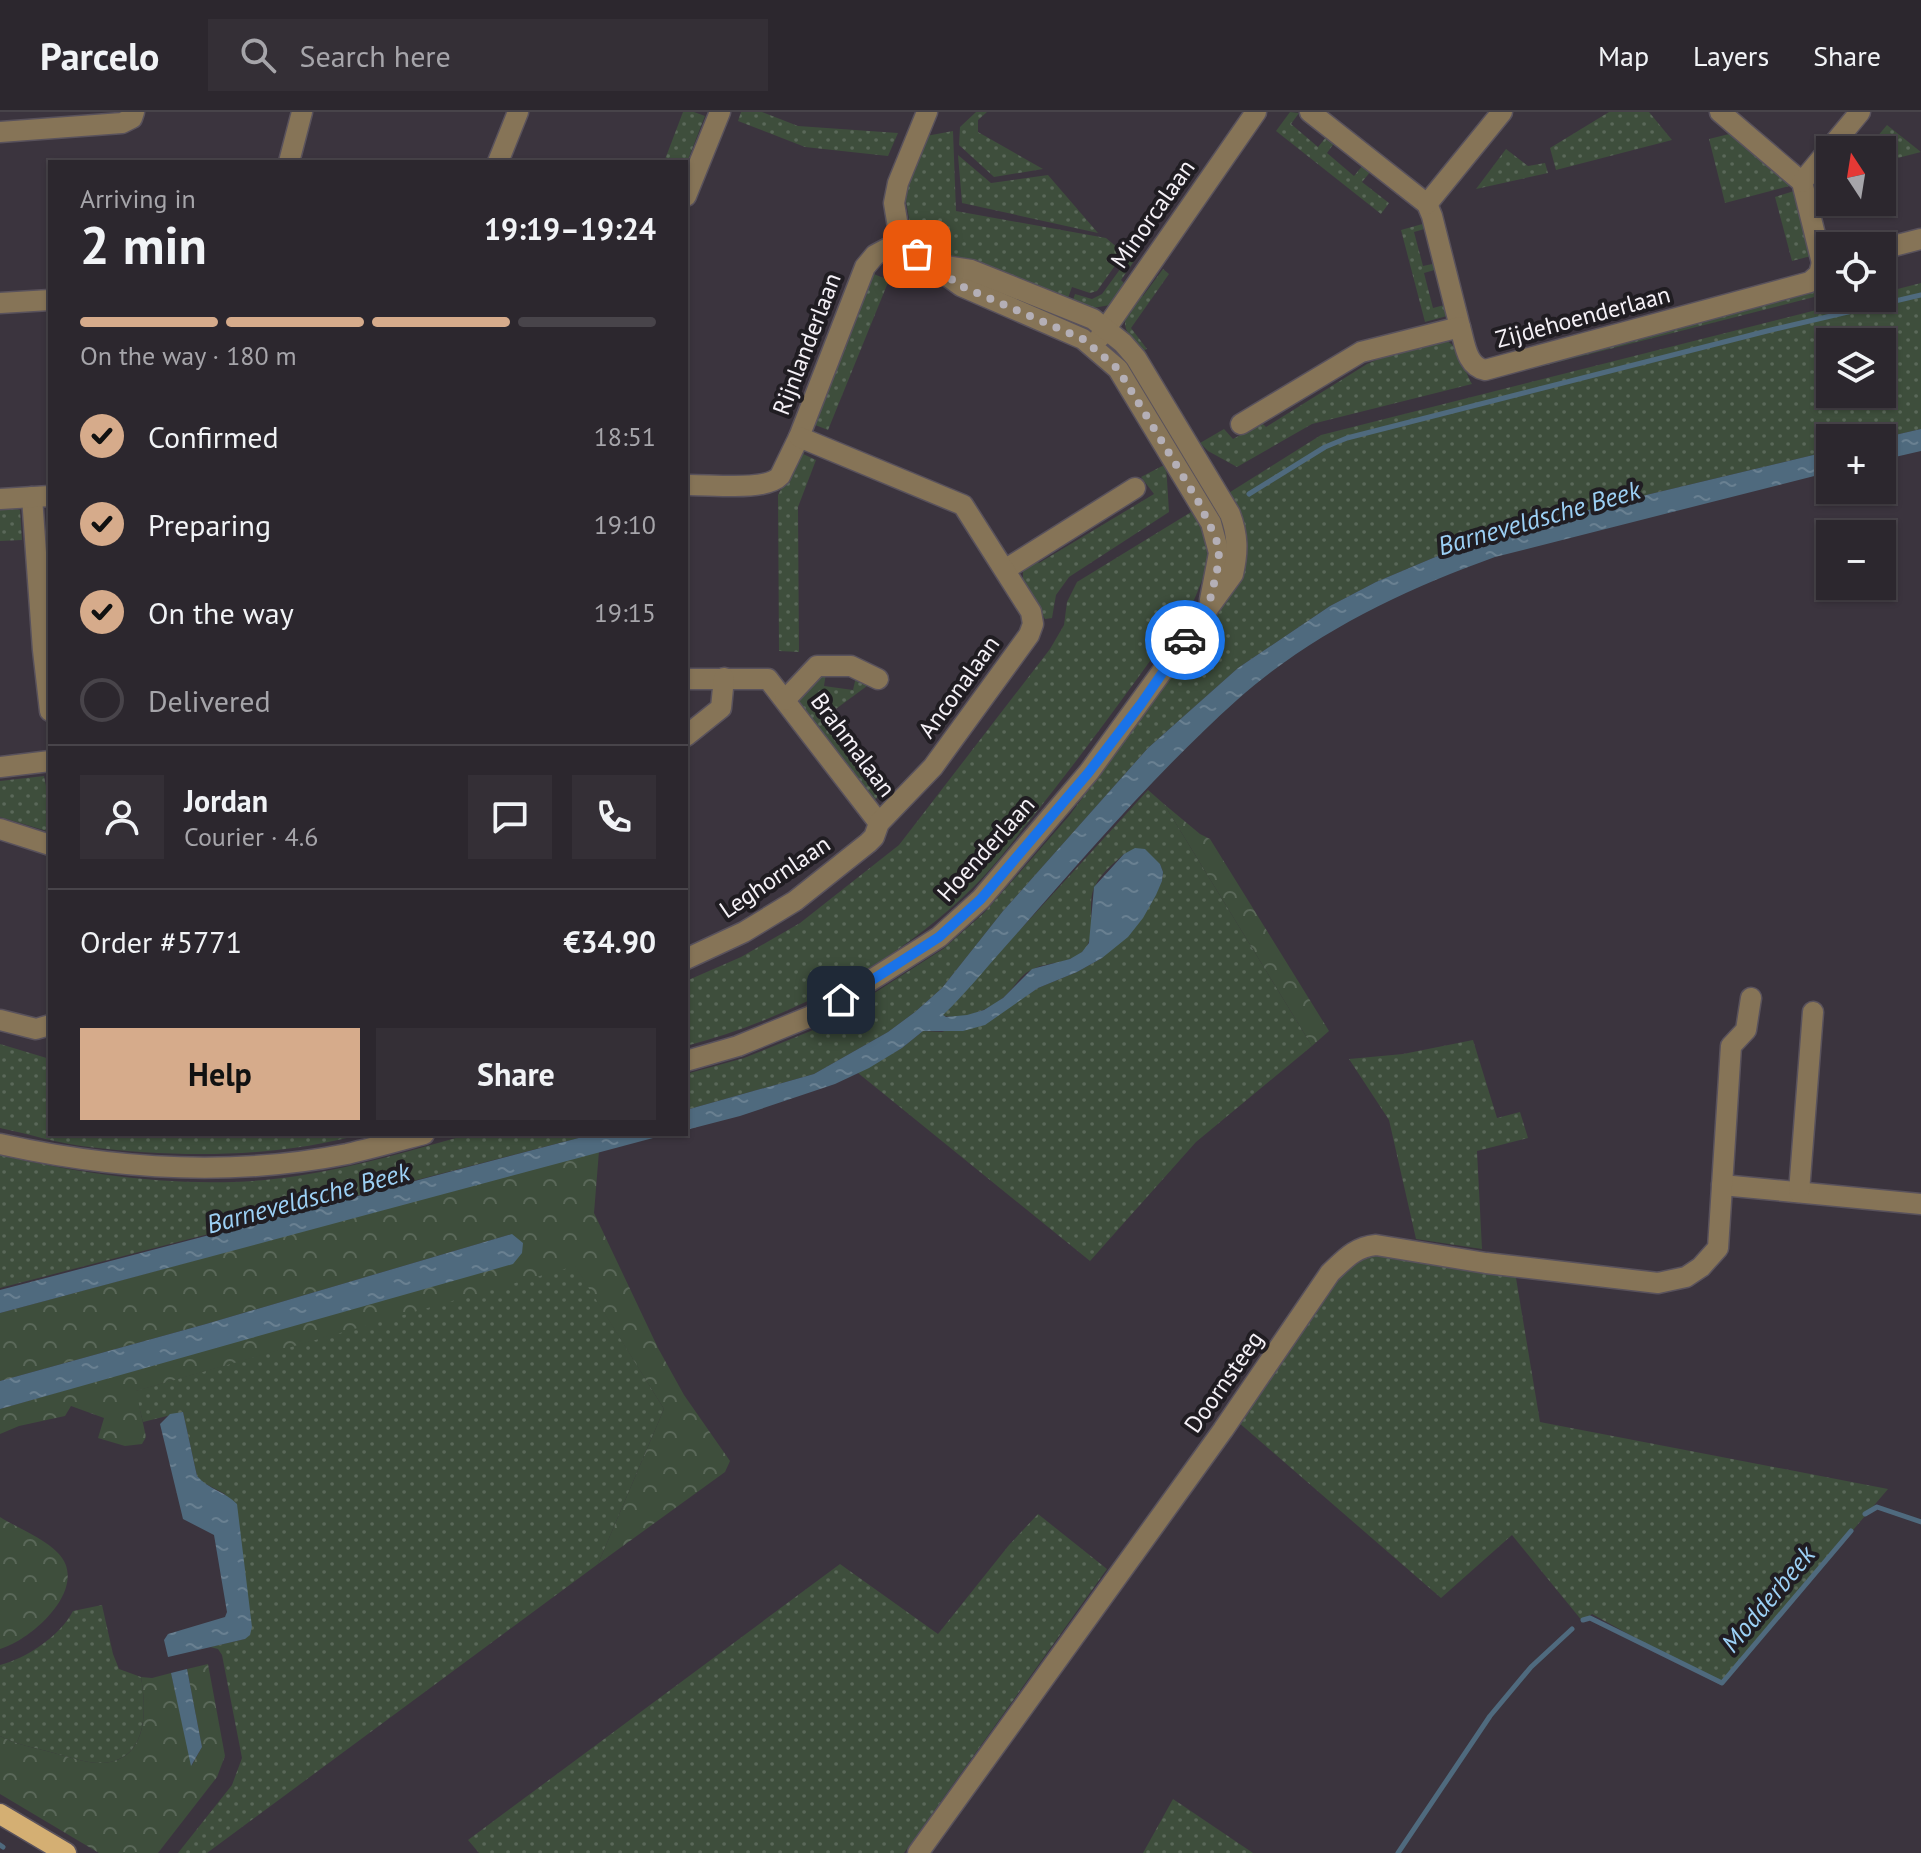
<!DOCTYPE html>
<meta charset="utf-8">
<style>
body{margin:0;font-family:"PT Sans",sans-serif;background:#342f36;color:#f1f3f6;height:100vh;display:flex;flex-direction:column;font-size:30px;white-space:nowrap}
*{box-sizing:border-box;margin:0}
p{font-size:26px;color:#a6a5aa}
.icon{flex:none;width:44px;height:44px;fill:none;stroke:currentColor;stroke-width:2;stroke-linecap:round;stroke-linejoin:round}
.map{position:relative;flex:1;overflow:hidden}
.drawer{position:absolute;left:48px;top:48px;width:640px;height:976px;display:flex;flex-direction:column;background:#2c272e;border-radius:0px;box-shadow:0 2px 6px #0004,0 0 0 2px #48444a}
.drawer>*{flex:none}
.needle{width:52px;rotate:348deg}
.tools{position:absolute;left:1816px;top:24px;display:grid;gap:16px}
.tools a{display:grid;place-items:center;width:80px;height:80px;border-radius:0px;background:#2c272e;box-shadow:0 2px 6px #0004,0 0 0 2px #48444a;font-size:40px}
.pin{position:absolute;display:grid;place-items:center;width:68px;height:68px;color:#fff;margin:-34px;border-radius:16px;box-shadow:0 4px 12px #0006}
.courier{position:absolute;display:grid;place-items:center;width:80px;height:80px;margin:-40px;border:6px solid #1a73e8;border-radius:50%;background:#fff;color:#222;box-shadow:0 2px 10px #0007}
.headline em{font-style:normal;font-weight:800}
.headline div{display:flex;flex-direction:column-reverse}
.headline{display:flex;align-items:center;justify-content:space-between;height:136px;padding:0 32px}
h1{font-size:52px;font-weight:800;line-height:60px}
.bar{display:grid;grid-template-columns:repeat(4,1fr);gap:12px 8px;align-content:center;height:96px;padding:0 32px}
.bar i{height:10px;border-radius:6px;background:#48444a}
.bar .active{background:#d6ab8b}
.bar p{grid-column:span 4}
.line{display:flex;align-items:center;gap:20px;padding:0 32px;border-top:2px solid #48444a}
.line div{flex:1}
.round{display:grid;place-items:center;flex:none;width:84px;height:84px;border-radius:0px;background:#342f36}
ol{padding:0 32px;list-style:none}
li{display:flex;align-items:center;gap:24px;height:88px}
li p{margin-inline-start:auto}
li .icon{padding:8px;border-radius:50%;background:#d6ab8b;color:#111;stroke-width:4}
li:last-child{color:#a6a5aa}
li i{width:44px;height:44px;border:4px solid #48444a;border-radius:50%}
.button{display:flex;gap:16px;margin-top:auto;padding:16px 32px}
.button a{flex:1;height:92px;border-radius:0px;background:#d6ab8b;color:#111;font-size:32px;font-weight:800;line-height:92px;text-align:center}
.button a+a{background:#342f36;color:#f1f3f6}
header{display:flex;align-items:center;gap:48px;box-sizing:border-box;height:112px;padding:0 40px;background:#2c272e;border-bottom:2px solid #48444a}
header strong{font-size:38px}
nav{display:flex;gap:44px;margin-inline-start:auto;font-size:28px}
.search{width:560px;height:72px;background:#342f36;display:flex;align-items:center;gap:20px;box-sizing:border-box;padding:0 28px;border-radius:0px;color:#a6a5aa;font-size:30px}
.map>svg:first-child{display:block}
</style>
<header>
<strong>Parcelo</strong>
<div class="search"><svg class="icon" aria-label="search" viewBox="0 0 24 24"><circle cx="10" cy="10" r="6"/><path d="M15 15l6 6"/></svg>Search here</div>
<nav><a>Map</a><a>Layers</a><a>Share</a></nav>
</header>
<div class="map">
<svg width="1921" height="1741" viewBox="0 0 1921 1741">
<defs>
<pattern id="grass-dots" width="8" height="8" patternUnits="userSpaceOnUse" patternTransform="scale(2)"><rect width="8" height="8" fill="#3e4e3c"/><path d="M2 2h.1M6 6h.1" fill="none" stroke="#5a6859" stroke-width="1.8" stroke-linecap="round"/></pattern>
<pattern id="forest-crowns" width="20" height="18" patternUnits="userSpaceOnUse" patternTransform="scale(2)"><rect width="20" height="18" fill="#3e4e3c"/><path d="M2 6a3 3 0 1 1 6 0M12 15a3 3 0 1 1 6 0" fill="none" stroke="#5a6859"/></pattern>
<pattern id="water-ripples" width="26" height="14" patternUnits="userSpaceOnUse" patternTransform="scale(2)"><rect width="26" height="14" fill="#4f6a7e"/><path d="M2 4q2-2 4 0t4 0M15 11q2-2 4 0t4 0" fill="none" stroke="#698091"/></pattern>
</defs>
<rect width="100%" height="100%" fill="#3b343e"/>
<g fill="url(#grass-dots)" fill-rule="evenodd">
<polygon points="683,0 694,0 705,4 686,53 686,50 664,50"/>
<polygon points="741,0 762,0 798,14 898,21 888,44 805,35 738,9"/>
<polygon points="976,0 987,0 978,8 978,20 1043,57 994,65 959,33 960,15"/>
<polygon points="1290,0 1299,1 1291,12 1318,35 1327,24 1335,30 1327,41 1354,64 1363,53 1371,59 1362,70 1389,91 1381,102 1276,19"/>
<polygon points="1609,0 1649,0 1672,28 1556,58 1550,36"/>
<polygon points="1887,13 1921,40 1882,50 1882,38 1866,38"/>
<polygon points="953,19 956,99 1106,126 1124,141 1097,179 1090,181 1072,175 1068,186 976,149 939,144 918,126 910,112 905,84 907,72 926,24"/>
<polygon points="1733,21 1793,73 1725,91 1709,27"/>
<polygon points="1506,37 1528,54 1545,51 1548,61 1476,77"/>
<polygon points="958,43 991,71 1048,63 1098,121 962,91"/>
<polygon points="1794,79 1811,144 1792,149 1775,85"/>
<polygon points="1426,111 1428,116 1414,120 1423,154 1437,151 1438,157 1424,161 1433,196 1448,192 1447,204 1425,210 1401,118"/>
<polygon points="1134,138 1139,142 1121,168 1125,172 1110,193 1093,196 1073,188 1075,182 1092,187 1102,182"/>
<path d="M1163,157l6,5 -38,54 16,21 -5,2c-23,-26 -21,-29 -3,-57l4,2z"/>
<polygon points="871,161 889,168 828,318 810,311"/>
<path d="M1921,171v146l-39,9h-52v13l-213,51 -99,27 -66,21 -76,32 -46,24 -92,62 -90,80 -145,163 -61,77 -27,24 -27,20 -74,42 -128,36v-36l58,-16 79,-32 120,-77 41,-36 85,-97 128,-174 42,-68 -12,-80 94,-59 543,-137h18v-5zM1830,230h52v52h-52z"/>
<polygon points="1830,173 1830,181 1491,267 1485,265 1826,176"/>
<path d="M1442,227c20,6 20,28 30,45l-160,40 -75,43 -29,-16 -8,-8 24,-14 9,10 29,-16 4,4 101,-63 23,-10z"/>
<polygon points="801,341 816,348 798,395 799,540 779,539 778,383"/>
<polygon points="1166,352 1169,400 1069,465 1056,483 1052,506 1045,507 1023,469 1023,458 1035,447 1039,451 1154,382 1141,365"/>
<polygon points="12,395 20,398 22,428 0,429 0,396"/>
<path d="M1196,397c14,41 16,50 -2,91 -51,71 -102,142 -156,210 -18,22 -35,46 -54,66 -78,83 -190,141 -298,170v-65l55,-24 59,-34 99,-78 151,-196 14,-24 3,-23 10,-20z"/>
<polygon points="826,561 824,574 853,578 856,565 867,574 829,602 885,677 873,690 799,594 798,589 809,571"/>
<polygon points="44,664 50,694 50,720 0,705 0,669"/>
<path d="M1148,678l16,14 148,242 -116,96 -106,119 -232,-188 44,-25 21,-17 19,1 71,-28 25,-16 39,-16 25,-14 60,-77 1,-9 -3,-8 -36,-10c-10,9 -23,19 -29,32 -10,18 4,49 -12,65 -14,14 -36,10 -52,19 -11,5 -17,18 -26,26 -14,13 -44,26 -63,19z"/>
<polygon points="1473,928 1497,1006 1520,1000 1528,1026 1477,1039 1482,1137 1416,1127 1389,1008 1349,947 1403,942"/>
<path d="M0,932l50,15v75h312c-87,24 -183,24 -273,13 -29,-3 -60,-13 -89,-19z"/>
<path d="M470,1022h124l-594,154v-133c94,22 202,36 297,21 59,-9 116,-26 173,-42z"/>
<polygon points="1370,1142 1515,1160 1540,1310 1888,1377 1721,1573 1592,1502 1583,1510 1512,1423 1441,1486 1238,1310 1284,1240 1343,1161"/>
<polygon points="575,1153 664,1297 598,1452 207,1741 178,1741 232,1673 242,1646 222,1543 218,1537 210,1535 245,1527 225,1382 202,1370 197,1364 183,1300 143,1310 135,1279"/>
<polygon points="1038,1402 1107,1457 904,1741 479,1741 468,1728 840,1452 938,1522 1009,1433"/>
<path d="M102,1493l11,49 6,15 22,8c5,29 8,77 -31,85 -17,4 -40,-5 -56,-9 -17,-5 -38,-8 -54,-17v-71c27,-7 60,-29 73,-54z"/>
<polygon points="1173,1687 1253,1741 1143,1741"/>
</g>
<g fill="url(#forest-crowns)">
<polygon points="1164,692 1200,722 1210,727 1329,919 1312,934"/>
<polygon points="599,1039 594,1101 658,1236 684,1283 730,1349 725,1360 598,1452 664,1297 575,1154 136,1279 146,1325 142,1332 125,1334 98,1326 104,1306 71,1294 65,1304 19,1314 0,1322 0,1297 217,1234 512,1122 206,1212 0,1269 0,1201"/>
<path d="M0,1405c16,10 45,22 58,36 33,34 -26,87 -58,96z"/>
<path d="M208,1552l17,92 -8,21 -59,76h-59l-99,-59v-58c16,9 37,12 54,17 16,4 39,13 56,9 39,-8 36,-56 31,-85l11,1 19,-5 21,92 10,-18 -15,-78z"/>
</g>
<g fill="url(#water-ripples)">
<polygon points="1921,317 1921,339 1882,348 1882,326"/>
<path d="M1830,339v21l-335,85c-92,33 -184,77 -258,143 -76,68 -150,153 -217,230 -26,28 -50,59 -77,85l3,2 21,-2 17,-5 19,-12 29,-29 38,-10 12,-7 7,-9 5,-56 30,-33 11,-6 10,1 15,15 3,8 -1,9 -6,14 -13,23 -15,19 -26,21 -25,14 -39,16 -53,37 -22,6h-40l-21,17 -33,20 -34,16 -95,32 -54,14v-20l128,-36 74,-42 27,-20 27,-24 61,-77 145,-163 90,-80 92,-62 46,-24 76,-32 66,-21 99,-27z"/>
<polygon points="594,1022 668,1022 0,1201 0,1178"/>
<polygon points="512,1122 523,1131 522,1141 513,1152 0,1297 0,1269 206,1212"/>
<path d="M183,1300l14,64c11,13 29,16 40,28l15,123 -2,8 -5,4 -77,18 -4,-17 4,-6 57,-17 2,-5 -13,-77 -31,-16 -23,-95 10,-10z"/>
<polygon points="187,1557 202,1635 191,1654 171,1561"/>
</g>
<g fill="none" stroke-linecap="round" stroke-linejoin="round">
<g stroke="#4f6a7e" stroke-width="5">
<polyline points="1249,382 1325,335 1347,326 1771,218 1921,183"/>
<polyline points="1865,1402 1877,1395 1921,1410"/>
<polyline points="1583,1508 1590,1506 1722,1571 1851,1419"/>
<polyline points="0,1733 3,1735"/>
<polyline points="1398,1741 1490,1604 1531,1555 1572,1517"/>
</g>
<defs>
<g id="minor">
<polyline points="927,0 898,71 894,91 898,115 917,142 961,174 1083,227 1118,257 1211,411 1219,441 1210,488"/>
<polyline points="1310,0 1427,92 1432,104 1460,215"/>
<polyline points="1720,0 1802,70 1822,151"/>
<polyline points="0,20 122,11 132,6 134,0"/>
<polyline points="289,50 302,0"/>
<polyline points="498,50 518,0"/>
<polyline points="1802,70 1860,0"/>
<polyline points="686,84 720,0"/>
<polyline points="1427,92 1502,0"/>
<polyline points="1882,137 1921,127"/>
<polyline points="0,191 50,188"/>
<polyline points="1100,225 1256,0"/>
<path d="M1241,312l120,-72 12,-3 87,-22c5,16 6,39 25,43l325,-88 9,-8 3,-11 8,-2"/>
<path d="M686,373c23,-1 79,7 94,-9l19,-39 66,-170 10,-12 30,-16"/>
<polyline points="32,385 43,538 50,599"/>
<polyline points="0,387 50,384"/>
<polyline points="1006,457 1135,376"/>
<polyline points="686,567 768,567 879,711"/>
<polyline points="785,588 817,554 851,554 878,567"/>
<polyline points="686,624 721,596 724,566"/>
<polyline points="0,655 50,649"/>
<polyline points="0,717 50,733"/>
<polyline points="686,847 744,820 795,789 868,731 874,725 879,711 933,655 1029,523 1033,512 1031,500 963,393 799,325"/>
<polyline points="0,908 36,917 50,913"/>
<path d="M686,949l52,-15 83,-34 118,-75 42,-38 108,-127 144,-198c5,-22 5,-39 -3,-60l-94,-156 -13,-15 -30,-24 -122,-49 -39,-6"/>
<path d="M0,1032c113,25 232,33 347,10 26,-6 51,-13 77,-20"/>
<polyline points="1722,1073 1921,1092"/>
<polyline points="1799,1080 1813,900"/>
<path d="M918,1741l305,-423 107,-157c15,-14 25,-26 46,-28l110,18 172,20 28,-6 15,-10 17,-19 13,-202 15,-16 5,-32"/>
</g>
<polyline id="major" points="0,1702 66,1741"/>
</defs>
<use href="#minor" stroke="#59525c" stroke-width="23"/>
<use href="#major" stroke="#59525c" stroke-width="23"/>
<use href="#minor" stroke="#867457" stroke-width="20"/>
<use href="#major" stroke="#d4af73" stroke-width="20"/>
</g>
<g fill="none" stroke-linecap="round" stroke-linejoin="round">
<polyline stroke="#b4afb6" stroke-width="8" stroke-dasharray="0 14.4" points="917,142 961,174 1083,227 1118,257 1198,389 1216,426 1219,441 1217,459 1209,492 1185,528"/>
<polyline stroke="#1a73e8" stroke-width="10" points="841,888 939,825 981,787 1089,660 1141,592 1185,528"/>
</g>
<g text-anchor="middle" stroke-width="8" stroke-linejoin="round" paint-order="stroke">
<g font-size="24" fill="#f5f1f7" stroke="#201d22">
<text transform="translate(1153 102) rotate(-55)" y="8">Minorcalaan</text>
<text transform="translate(1583 205) rotate(-15)" y="8">Zijdehoenderlaan</text>
<text transform="translate(807 232) rotate(-69)" y="8">Rijnlanderlaan</text>
<text transform="translate(959 575) rotate(-54)" y="8">Anconalaan</text>
<text transform="translate(853 633) rotate(53)" y="8">Brahmalaan</text>
<text transform="translate(986 737) rotate(-48)" y="8">Hoenderlaan</text>
<text transform="translate(775 765) rotate(-34)" y="8">Leghornlaan</text>
<text transform="translate(1224 1270) rotate(-55)" y="8">Doornsteeg</text>
</g>
<g font-size="26" font-style="italic" fill="#9cd0f5" stroke="#201d22">
<text transform="translate(1539 406) rotate(-16)" y="9">Barneveldsche Beek</text>
<text transform="translate(308 1086) rotate(-15)" y="9">Barneveldsche Beek</text>
<text transform="translate(1768 1487) rotate(-50)" y="9">Modderbeek</text>
</g>
</g>
</svg>
<div class="tools">
<a><svg class="needle" viewBox="-14 -14 28 28"><path d="M0-13l5 13h-10z" fill="#e53935"/><path d="M0 13l5-13h-10z" fill="#a6a5aa"/></svg></a>
<a><svg class="icon" aria-label="locate" viewBox="0 0 24 24"><circle cx="12" cy="12" r="6"/><path d="M12 2v4M12 18v4M2 12h4M18 12h4"/></svg></a>
<a><svg class="icon" aria-label="layers" viewBox="0 0 24 24"><path d="M12 4l9 5-9 5-9-5zM3 14l9 5 9-5"/></svg></a>
<a>+</a>
<a>−</a>
</div>
<div class="pin" style="left:917px;top:142px;background:#ea580c"><svg class="icon" aria-label="bag" viewBox="0 0 24 24"><path d="M5 8h14l-1 12H6zM9 8a3 3 0 0 1 6 0"/></svg></div>
<div class="pin" style="left:841px;top:888px;background:#1f2937"><svg class="icon" aria-label="home" viewBox="0 0 24 24"><path d="M3 11l9-7 9 7M6 9v11h12V9"/></svg></div>
<div class="courier" style="left:1185px;top:528px"><svg class="icon" aria-label="car" viewBox="0 0 24 24"><path d="M5 17H2v-5l4-1 3-4h7l3 4 3 1v5h-3M9 17h6M6 11h13"/><circle cx="7" cy="17" r="2"/><circle cx="17" cy="17" r="2"/></svg></div>
<section class="drawer">
<div class="headline"><div><h1>2 min</h1><p>Arriving in</p></div><em>19:19–19:24</em></div>
<div class="bar"><i class="active"></i><i class="active"></i><i class="active"></i><i></i><p>On the way · 180 m</p></div>
<ol>
<li><svg class="icon" aria-label="check" viewBox="0 0 24 24"><path d="M5 12l5 5 9-10"/></svg>Confirmed<p>18:51</p></li>
<li><svg class="icon" aria-label="check" viewBox="0 0 24 24"><path d="M5 12l5 5 9-10"/></svg>Preparing<p>19:10</p></li>
<li><svg class="icon" aria-label="check" viewBox="0 0 24 24"><path d="M5 12l5 5 9-10"/></svg>On the way<p>19:15</p></li>
<li><i></i>Delivered</li>
</ol>
<div class="line" style="height:144px"><a class="round"><svg class="icon" aria-label="person" viewBox="0 0 24 24"><circle cx="12" cy="8" r="4"/><path d="M4 21q1-7 8-7t8 7"/></svg></a><div><b>Jordan</b><p>Courier · 4.6</p></div><a class="round"><svg class="icon" aria-label="chat" viewBox="0 0 24 24"><path d="M4 5h16v11H9l-5 4z"/></svg></a><a class="round"><svg class="icon" aria-label="phone" viewBox="0 0 24 24"><path d="M5 4h4l2 5-3 2q2 4 5 5l2-3 5 2v4C11 20 4 13 5 4z"/></svg></a></div>
<div class="line" style="height:104px"><div>Order #5771</div><b>€34.90</b></div>
<div class="button"><a>Help</a><a>Share</a></div>
</section>
</div>
